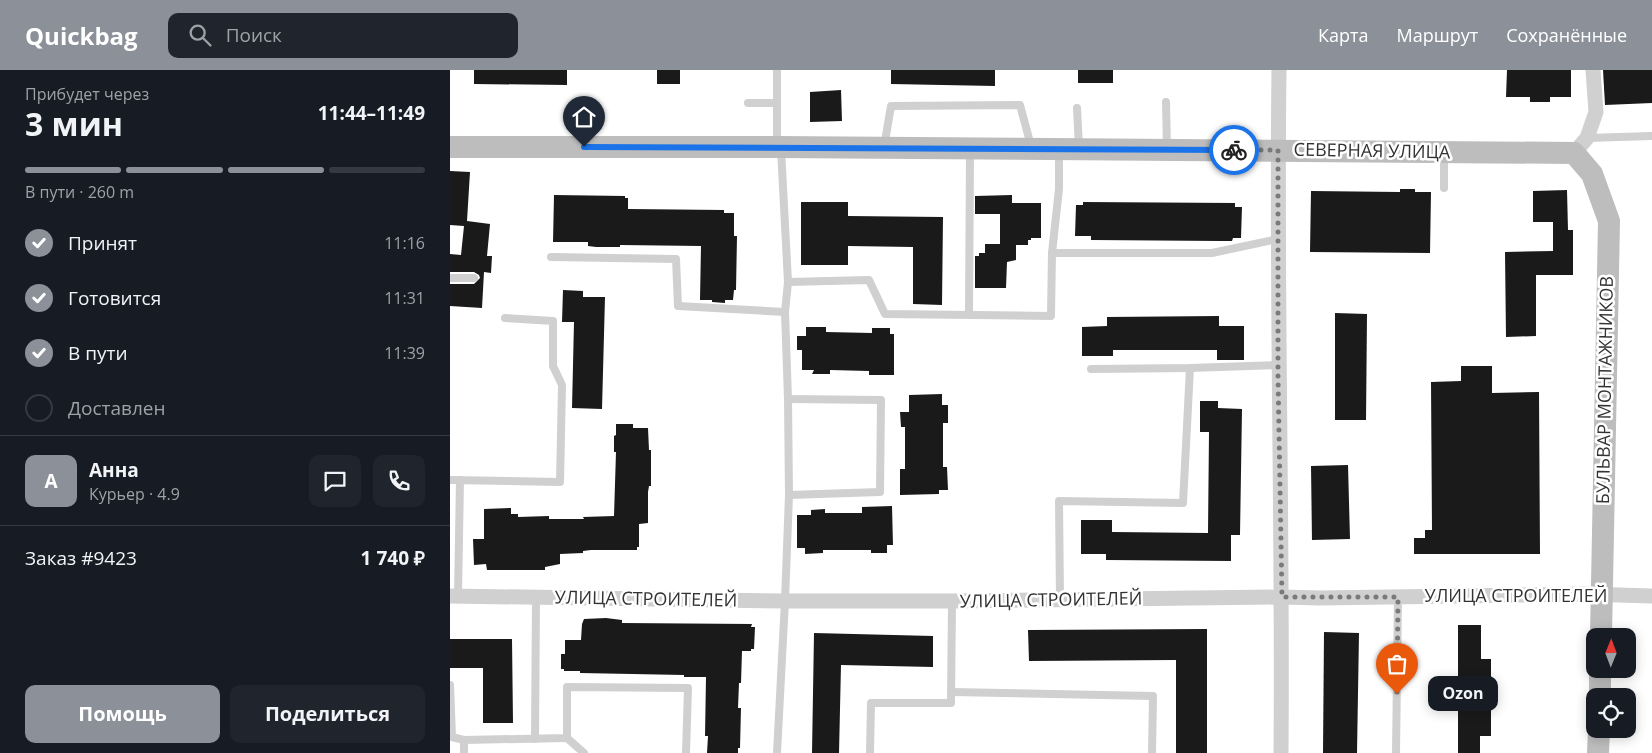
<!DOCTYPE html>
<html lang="ru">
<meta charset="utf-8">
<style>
body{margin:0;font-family:"Open Sans",sans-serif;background:#20242c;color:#f1f3f6;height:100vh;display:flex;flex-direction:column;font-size:19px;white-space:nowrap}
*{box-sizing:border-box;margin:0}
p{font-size:16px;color:#9ea1a6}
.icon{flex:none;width:28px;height:28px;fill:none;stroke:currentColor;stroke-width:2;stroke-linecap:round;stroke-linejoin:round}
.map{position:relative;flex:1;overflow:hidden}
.sheet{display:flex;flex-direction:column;background:#171b24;width:450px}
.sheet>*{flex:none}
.needle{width:32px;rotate:1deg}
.controls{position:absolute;left:1136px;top:558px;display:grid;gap:10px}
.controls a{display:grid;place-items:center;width:50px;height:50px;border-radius:10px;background:#171b24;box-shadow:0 2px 12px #0003;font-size:25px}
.pin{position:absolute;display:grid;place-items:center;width:42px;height:42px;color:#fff;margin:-51px -21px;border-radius:50% 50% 50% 0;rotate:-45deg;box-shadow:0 0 5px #0007}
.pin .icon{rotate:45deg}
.courier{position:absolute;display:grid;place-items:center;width:50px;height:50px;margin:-25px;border:4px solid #1a73e8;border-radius:50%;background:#fff;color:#222;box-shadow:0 1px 6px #0007}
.bubble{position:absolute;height:35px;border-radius:10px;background:#171b24;box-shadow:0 2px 12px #0003;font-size:16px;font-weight:700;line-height:35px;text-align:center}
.overview em{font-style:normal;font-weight:700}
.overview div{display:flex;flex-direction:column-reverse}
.overview{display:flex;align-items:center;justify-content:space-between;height:85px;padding:0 25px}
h1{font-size:32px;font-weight:700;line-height:38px}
.bar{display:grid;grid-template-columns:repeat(4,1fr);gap:8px 5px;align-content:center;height:60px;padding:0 25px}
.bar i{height:6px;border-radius:4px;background:#363941}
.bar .on{background:#8c9099}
.bar p{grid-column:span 4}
.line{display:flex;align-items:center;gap:12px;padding:0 25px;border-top:1px solid #363941}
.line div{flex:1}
.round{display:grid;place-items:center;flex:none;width:52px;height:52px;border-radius:10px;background:#20242c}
ol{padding:0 25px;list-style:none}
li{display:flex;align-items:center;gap:15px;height:55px}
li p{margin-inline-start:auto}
li .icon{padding:5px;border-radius:50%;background:#8c9099;color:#fff;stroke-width:4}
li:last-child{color:#9ea1a6}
li i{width:28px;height:28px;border:2px solid #363941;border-radius:50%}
.action{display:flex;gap:10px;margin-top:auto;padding:10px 25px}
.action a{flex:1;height:58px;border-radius:10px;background:#8c9099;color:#fff;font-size:20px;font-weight:700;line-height:58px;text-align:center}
.action a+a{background:#20242c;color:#f1f3f6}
header{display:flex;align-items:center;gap:30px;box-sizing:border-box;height:70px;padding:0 25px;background:#8c9099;color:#fff}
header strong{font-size:24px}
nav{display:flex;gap:28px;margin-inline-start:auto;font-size:18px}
.search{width:350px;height:45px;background:#20242c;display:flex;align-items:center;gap:12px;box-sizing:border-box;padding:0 18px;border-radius:10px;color:#9ea1a6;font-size:19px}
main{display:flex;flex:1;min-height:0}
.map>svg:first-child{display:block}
</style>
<header>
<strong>Quickbag</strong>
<div class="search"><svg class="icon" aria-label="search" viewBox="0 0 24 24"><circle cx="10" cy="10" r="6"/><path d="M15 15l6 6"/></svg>Поиск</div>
<nav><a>Карта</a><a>Маршрут</a><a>Сохранённые</a></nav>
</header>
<main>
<section class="sheet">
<div class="overview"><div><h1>3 мин</h1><p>Прибудет через</p></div><em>11:44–11:49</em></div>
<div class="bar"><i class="on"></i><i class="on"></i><i class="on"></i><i></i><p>В пути · 260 m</p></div>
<ol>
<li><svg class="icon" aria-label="check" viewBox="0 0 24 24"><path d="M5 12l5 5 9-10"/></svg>Принят<p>11:16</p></li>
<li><svg class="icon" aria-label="check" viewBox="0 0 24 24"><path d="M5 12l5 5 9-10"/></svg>Готовится<p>11:31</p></li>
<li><svg class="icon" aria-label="check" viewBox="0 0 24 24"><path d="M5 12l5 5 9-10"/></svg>В пути<p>11:39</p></li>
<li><i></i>Доставлен</li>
</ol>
<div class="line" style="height:90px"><b class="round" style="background:#8c9099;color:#fff">А</b><div><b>Анна</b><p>Курьер · 4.9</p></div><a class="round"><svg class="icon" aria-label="chat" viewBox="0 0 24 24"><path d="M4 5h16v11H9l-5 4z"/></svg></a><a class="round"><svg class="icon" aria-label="phone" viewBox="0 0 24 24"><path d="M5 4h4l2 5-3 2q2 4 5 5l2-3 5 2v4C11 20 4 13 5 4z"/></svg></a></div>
<div class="line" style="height:65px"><div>Заказ #9423</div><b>1 740 ₽</b></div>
<div class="action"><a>Помощь</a><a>Поделиться</a></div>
</section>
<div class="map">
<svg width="1202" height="683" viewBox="0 0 1202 683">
<rect width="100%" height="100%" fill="#fff"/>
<g fill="#1a1a1a">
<polygon points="24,0 117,0 117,15 24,14"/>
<rect x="207" y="0" width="23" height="14"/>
<polygon points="441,0 545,0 545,16 441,14"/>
<rect x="628" y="0" width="35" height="13"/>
<polygon points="1057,0 1121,0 1121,27 1100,27 1100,32 1080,32 1080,27 1056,27"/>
<polygon points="1153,0 1202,0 1202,33 1155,35"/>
<polygon points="391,20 392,51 360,52 360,22"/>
<polygon points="0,101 20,102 17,151 40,154 37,186 42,186 41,203 34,202 32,238 0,236 0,214 24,214 30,208 29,205 24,202 0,202 0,184 11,185 14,156 0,155"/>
<polygon points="950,119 965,119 965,122 981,122 980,183 860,182 861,121 950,122"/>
<polygon points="1117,120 1118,160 1123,160 1123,205 1086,205 1086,266 1056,267 1055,182 1103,181 1103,152 1083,152 1083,121"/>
<polygon points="104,125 175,126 175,128 178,128 178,139 274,140 274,143 284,143 284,166 287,166 286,220 284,220 283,230 275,230 275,233 262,232 262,230 250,230 251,176 170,175 170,177 146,177 138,176 138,172 103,172"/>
<polygon points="562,125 562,133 591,133 591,168 581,168 581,170 578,170 578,175 566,175 566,190 557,192 556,218 525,218 525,186 529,186 529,183 535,183 535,174 550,174 550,144 525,144 525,126"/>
<polygon points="351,132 398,132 398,146 493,147 492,235 463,234 463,177 398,176 398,195 351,195"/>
<polygon points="633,132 785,133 785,137 792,137 791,168 783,168 782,171 771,171 641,170 641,166 625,166 626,135 633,135"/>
<polygon points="113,220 133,221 133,227 155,227 152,339 122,338 124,252 112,252"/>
<polygon points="885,243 917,244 916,350 885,350"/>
<polygon points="769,246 769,256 794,256 794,290 767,290 767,280 663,280 663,286 632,286 632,257 657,256 657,247"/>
<polygon points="356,257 376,257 376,262 422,263 422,258 440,258 440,264 444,264 444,305 419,305 419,301 380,300 380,304 362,304 364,300 352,300 352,280 347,280 347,266 356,266"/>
<polygon points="1011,296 1042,296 1042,323 1089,322 1090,484 964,484 964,468 975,468 975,460 982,460 981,312 1011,311"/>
<polygon points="492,324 492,335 498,335 498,353 493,353 493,397 497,397 498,420 489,420 489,424 450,425 450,399 455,399 455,357 451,357 450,342 459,342 459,325"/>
<polygon points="750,331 768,331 768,338 792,339 790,465 781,465 781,491 656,490 656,484 631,484 631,450 662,450 662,462 758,463 759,362 750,362"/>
<polygon points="166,354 183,354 183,358 198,358 199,380 201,380 201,416 199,416 198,422 198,453 189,454 189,477 187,477 187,480 141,480 133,481 133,483 110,484 110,494 95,497 95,500 37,500 36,494 24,495 23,469 34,469 34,439 61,438 61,444 68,444 68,447 99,446 99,449 134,449 133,447 164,446 166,382 164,382 164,366 166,365"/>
<polygon points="898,395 900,469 862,470 861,396"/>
<polygon points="442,436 443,475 437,475 437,483 421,483 421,480 373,480 373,483 355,484 355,478 347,478 347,445 361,445 361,440 375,439 375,443 412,443 412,437"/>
<polygon points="156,548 172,550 172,553 302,554 301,557 305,557 304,579 301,579 301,581 292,581 291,613 289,613 288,638 291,638 290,678 288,678 288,683 257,683 258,666 255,666 256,607 234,607 234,605 130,603 130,601 114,601 114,599 111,599 111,584 115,584 115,570 131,570 132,554 134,549"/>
<polygon points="1008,555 1031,555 1031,589 1041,589 1041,666 1030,666 1030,683 1008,683"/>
<polygon points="757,559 757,683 726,683 726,590 579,591 578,560"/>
<polygon points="874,562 909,563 907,683 873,683"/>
<polygon points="364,563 483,566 483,597 391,595 389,683 362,683"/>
<polygon points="0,569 62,569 63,653 33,653 33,598 0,598"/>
</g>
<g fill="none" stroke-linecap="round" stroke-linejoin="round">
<g stroke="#d0d0d0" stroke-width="8">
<polyline points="716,32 717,78"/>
<polyline points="298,33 327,33"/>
<polyline points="627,38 629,78"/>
<polyline points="1137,68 1202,66"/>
<polyline points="327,75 327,0"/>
<polyline points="434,77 441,36 570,35 581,76"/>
<polyline points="994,118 994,85"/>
<polyline points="602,183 762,183 828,169"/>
<polyline points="101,187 226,189 228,236 335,242"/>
<polyline points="0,208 24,208"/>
<polyline points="338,212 419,210 435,244 601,246 602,183 609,119 609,81"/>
<polyline points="519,245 520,81"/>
<polyline points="641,299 740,298 829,295"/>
<polyline points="338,329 431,330 430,422 339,425"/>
<polyline points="0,410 110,412 112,315 103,296 103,251 55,248"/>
<polyline points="8,526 10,410"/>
<polyline points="610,529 609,431 733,433 740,298"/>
<polyline points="0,615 2,667 14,670 117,668 117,617 238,618 236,683"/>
<polyline points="501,622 703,626 702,683"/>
<polyline points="117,668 134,683"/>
<polyline points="85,669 86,527"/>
<polyline points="14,683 14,670"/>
<polyline points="327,683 335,531 339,425 338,329 335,242 338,212 331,79"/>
<polyline points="420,683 421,633 501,633 502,531"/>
<polyline points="946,683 948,527"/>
</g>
<g stroke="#d0d0d0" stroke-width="15">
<path d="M829,0c-3,228 4,455 2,683"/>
<polyline points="1124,83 1137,68 1146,42 1143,0"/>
<polyline points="0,526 335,531 502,531 832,527 869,528 1135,524 1202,526"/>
</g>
<g stroke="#bdbdbd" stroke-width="22">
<polyline points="0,77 327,77 1124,83 1142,104 1159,151 1151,566"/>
<polyline points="1150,626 1150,599"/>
<polyline points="1148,683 1149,659"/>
</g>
</g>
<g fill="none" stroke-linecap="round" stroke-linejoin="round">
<polyline stroke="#7a7a7a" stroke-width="5" stroke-dasharray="0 9" points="784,80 828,80 828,307 832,527 948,527 947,624"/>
<polyline stroke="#1a73e8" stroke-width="6" points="134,77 784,80"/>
</g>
<g text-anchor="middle" stroke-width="5" stroke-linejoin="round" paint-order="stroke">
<g font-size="18" fill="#333" stroke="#fff">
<text transform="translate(922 81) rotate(1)" y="6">СЕВЕРНАЯ УЛИЦА</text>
<text transform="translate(1155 320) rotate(-89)" y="6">БУЛЬВАР МОНТАЖНИКОВ</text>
<text x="1066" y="532">УЛИЦА СТРОИТЕЛЕЙ</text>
<text transform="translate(196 529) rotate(1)" y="6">УЛИЦА СТРОИТЕЛЕЙ</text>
<text transform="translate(601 530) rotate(-1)" y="6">УЛИЦА СТРОИТЕЛЕЙ</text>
</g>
</g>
</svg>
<div class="controls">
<a><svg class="needle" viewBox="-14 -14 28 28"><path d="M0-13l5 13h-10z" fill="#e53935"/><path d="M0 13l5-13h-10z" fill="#9ea1a6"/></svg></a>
<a><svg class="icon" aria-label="locate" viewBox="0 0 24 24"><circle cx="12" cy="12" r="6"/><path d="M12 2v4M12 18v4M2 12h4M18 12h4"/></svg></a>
</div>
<div class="pin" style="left:947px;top:624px;background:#ea580c"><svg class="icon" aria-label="bag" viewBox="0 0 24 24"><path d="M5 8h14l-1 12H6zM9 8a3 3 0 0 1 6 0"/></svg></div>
<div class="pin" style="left:134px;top:77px;background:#1f2937"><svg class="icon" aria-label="home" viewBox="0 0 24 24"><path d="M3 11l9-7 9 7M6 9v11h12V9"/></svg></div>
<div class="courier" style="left:784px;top:80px"><svg class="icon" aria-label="bike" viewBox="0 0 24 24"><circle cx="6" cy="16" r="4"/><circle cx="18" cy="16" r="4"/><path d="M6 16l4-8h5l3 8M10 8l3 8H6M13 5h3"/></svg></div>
<div class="bubble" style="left:978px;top:606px;width:70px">Ozon</div>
</div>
</main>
